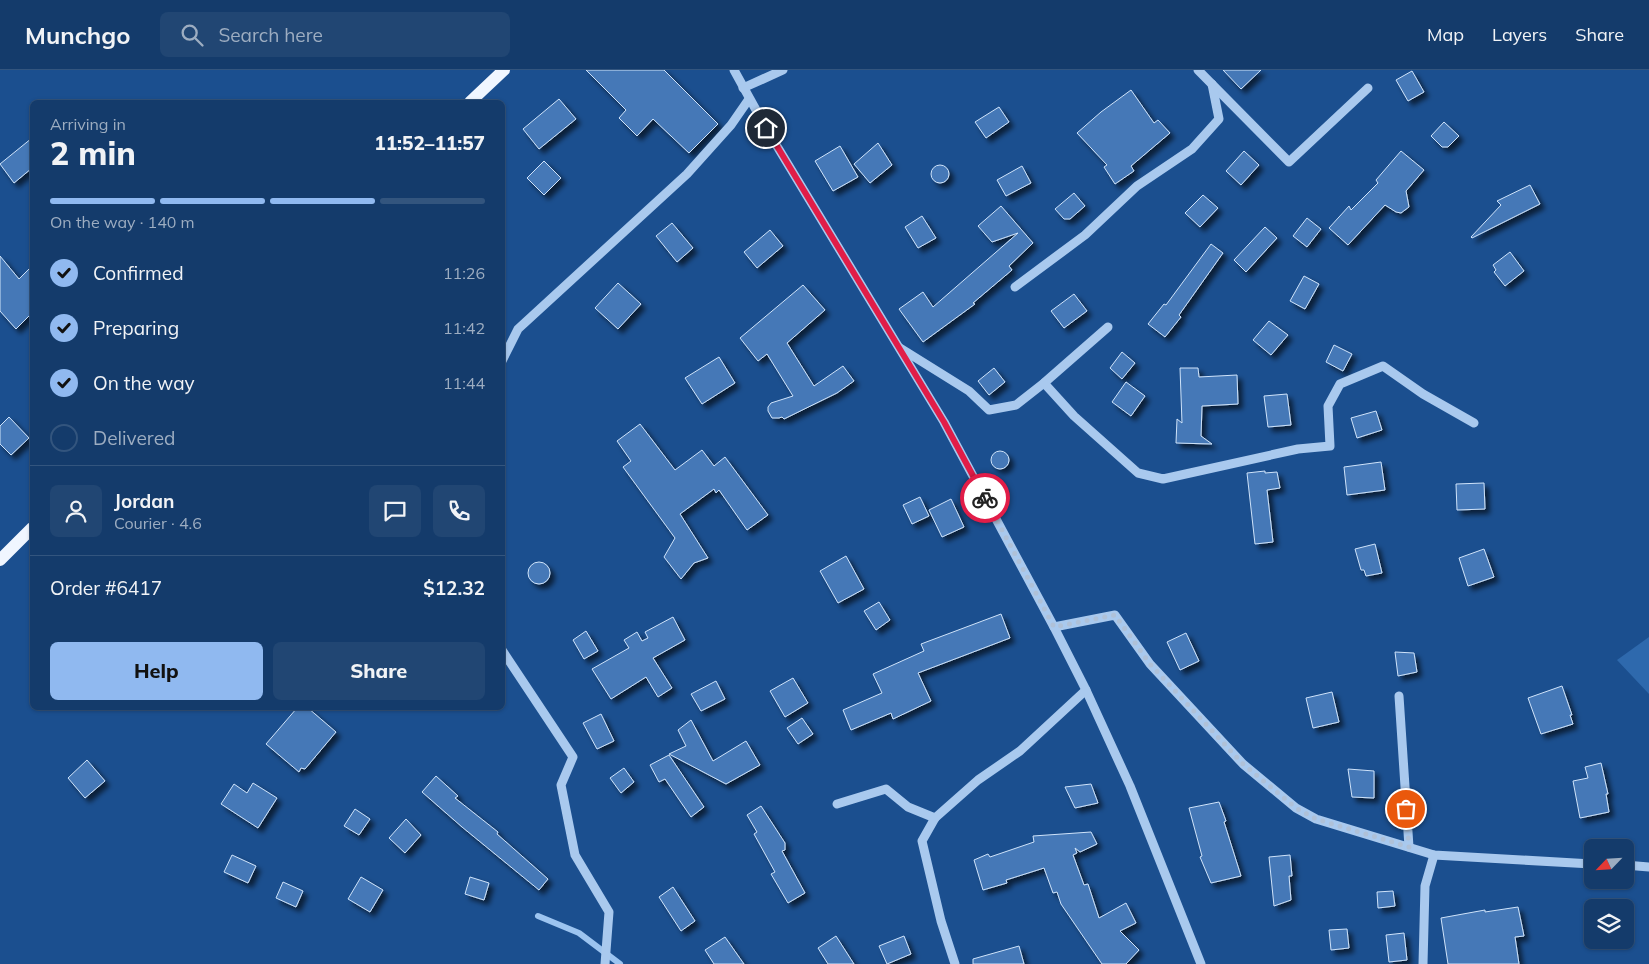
<!DOCTYPE html>
<meta charset="utf-8">
<style>
body{margin:0;font-family:Mulish,sans-serif;background:#214673;color:#f1f3f6;height:100vh;display:flex;flex-direction:column;font-size:19px;white-space:nowrap}
*{box-sizing:border-box;margin:0}
p{font-size:16px;color:#9dadc1}
.icon{flex:none;width:28px;height:28px;fill:none;stroke:currentColor;stroke-width:2;stroke-linecap:round;stroke-linejoin:round}
.map{position:relative;flex:1;overflow:hidden}
.details{position:absolute;left:30px;top:30px;width:475px;height:610px;display:flex;flex-direction:column;background:#143b6b;border-radius:8px;box-shadow:0 1px 4px #0004,0 0 0 1px #33557e}
.details>*{flex:none}
.needle{width:32px;rotate:245deg}
.tools{position:absolute;left:1584px;top:769px;display:grid;gap:10px}
.tools a{display:grid;place-items:center;width:50px;height:50px;border-radius:8px;background:#143b6b;box-shadow:0 1px 4px #0004,0 0 0 1px #33557e;font-size:25px}
.pin{position:absolute;display:grid;place-items:center;width:42px;height:42px;color:#fff;margin:-21px;border:2px solid #fff;border-radius:50%;box-shadow:0 1px 5px #0007}
.courier{position:absolute;display:grid;place-items:center;width:50px;height:50px;margin:-25px;border:4px solid #e11d48;border-radius:50%;background:#fff;color:#222;box-shadow:0 1px 6px #0007}
.headline em{font-style:normal;font-weight:800}
.headline div{display:flex;flex-direction:column-reverse}
.headline{display:flex;align-items:center;justify-content:space-between;height:85px;padding:0 20px}
h1{font-size:32px;font-weight:800;line-height:38px}
.bar{display:grid;grid-template-columns:repeat(4,1fr);gap:8px 5px;align-content:center;height:60px;padding:0 20px}
.bar i{height:6px;border-radius:4px;background:#33557e}
.bar .selected{background:#90b9f0}
.bar p{grid-column:span 4}
.line{display:flex;align-items:center;gap:12px;padding:0 20px;border-top:1px solid #33557e}
.line div{flex:1}
.round{display:grid;place-items:center;flex:none;width:52px;height:52px;border-radius:8px;background:#214673}
ol{padding:0 20px;list-style:none}
li{display:flex;align-items:center;gap:15px;height:55px}
li p{margin-inline-start:auto}
li .icon{padding:5px;border-radius:50%;background:#90b9f0;color:#111;stroke-width:4}
li:last-child{color:#9dadc1}
li i{width:28px;height:28px;border:2px solid #33557e;border-radius:50%}
.button{display:flex;gap:10px;margin-top:auto;padding:10px 20px}
.button a{flex:1;height:58px;border-radius:8px;background:#90b9f0;color:#111;font-size:20px;font-weight:800;line-height:58px;text-align:center}
.button a+a{background:#214673;color:#f1f3f6}
header{display:flex;align-items:center;gap:30px;box-sizing:border-box;height:70px;padding:0 25px;background:#143b6b;border-bottom:1px solid #33557e}
header strong{font-size:24px}
nav{display:flex;gap:28px;margin-inline-start:auto;font-size:18px}
.search{width:350px;height:45px;background:#214673;display:flex;align-items:center;gap:12px;box-sizing:border-box;padding:0 18px;border-radius:8px;color:#9dadc1;font-size:19px}
.map>svg:first-child{display:block}
</style>
<header>
<strong>Munchgo</strong>
<div class="search"><svg class="icon" aria-label="search" viewBox="0 0 24 24"><circle cx="10" cy="10" r="6"/><path d="M15 15l6 6"/></svg>Search here</div>
<nav><a>Map</a><a>Layers</a><a>Share</a></nav>
</header>
<div class="map">
<svg width="1649" height="894" viewBox="0 0 1649 894">
<defs>
<filter id="shadow"><feDropShadow dx="4.5" dy="4.5" stdDeviation="2.5" flood-color="#0009"/></filter>
</defs>
<rect width="100%" height="100%" fill="#1b4f8f"/>
<polygon fill="#2e69ad" points="1649,567 1649,624 1617,590"/>
<g fill="none" stroke-linecap="round" stroke-linejoin="round">
<polyline stroke="#9cc4f0" stroke-width="6" points="538,846 579,863 620,894"/>
</g>
<g fill="#4478b7" stroke="#cfe3fa" filter="url(#shadow)">
<polygon points="586,0 664,0 718,54 689,83 653,49 637,66 619,48 626,40"/>
<polygon points="1223,0 1261,0 1241,19"/>
<polygon points="1412,1 1424,22 1408,31 1396,10"/>
<polygon points="1131,20 1154,53 1158,50 1170,63 1131,96 1134,101 1115,114 1104,97 1107,95 1077,63 1101,42"/>
<polygon points="559,29 576,49 539,79 523,59"/>
<polygon points="999,37 1009,52 986,68 975,52"/>
<polygon points="1444,52 1459,66 1448,77 1442,77 1431,66"/>
<polygon points="32,68 32,98 14,113 0,94"/>
<polygon points="878,73 892,95 870,113 854,94"/>
<polygon points="840,76 858,107 833,121 815,91"/>
<polygon points="1244,81 1259,95 1241,115 1226,101"/>
<polygon points="1401,81 1424,100 1406,121 1409,137 1401,143 1396,142 1385,135 1348,175 1329,158 1349,136 1351,140 1378,113 1376,110"/>
<polygon points="544,91 561,108 544,125 527,108"/>
<circle cx="940" cy="104" r="9"/>
<polygon points="1022,96 1031,113 1006,126 997,110"/>
<polygon points="1530,115 1540,134 1472,168 1471,167 1501,135 1497,131"/>
<polygon points="1074,123 1085,136 1070,149 1064,149 1055,139"/>
<polygon points="1203,125 1218,138 1200,157 1185,143"/>
<polygon points="1001,136 1033,173 1009,196 1012,200 973,233 975,234 923,272 899,239 923,222 933,237 1018,163 992,172 978,156"/>
<polygon points="922,146 936,168 918,178 905,157"/>
<polygon points="1307,148 1321,159 1307,177 1293,166"/>
<polygon points="672,153 693,178 677,192 656,166"/>
<polygon points="1265,157 1277,168 1246,202 1234,190"/>
<polygon points="770,160 783,176 757,198 744,182"/>
<polygon points="1211,174 1223,183 1179,245 1181,247 1165,267 1148,254 1164,234 1166,235"/>
<polygon points="1510,182 1524,201 1505,216 1494,202 1496,200 1493,195"/>
<polygon points="0,186 19,209 32,196 32,243 16,259 0,241"/>
<polygon points="1304,206 1319,214 1305,239 1290,231"/>
<polygon points="618,213 641,234 618,259 595,238"/>
<polygon points="803,215 825,240 787,273 814,316 843,296 854,311 837,323 784,349 782,347 779,348 772,348 768,341 768,337 771,333 793,326 767,284 758,291 740,268"/>
<polygon points="1074,224 1087,241 1064,258 1051,241"/>
<polygon points="1269,251 1288,265 1271,285 1253,270"/>
<polygon points="1334,275 1352,284 1343,301 1326,292"/>
<polygon points="1122,282 1135,293 1122,309 1110,298"/>
<polygon points="719,287 735,313 702,334 685,308"/>
<polygon points="994,298 1005,312 989,325 978,311"/>
<polygon points="1180,298 1198,298 1199,307 1237,305 1238,334 1202,336 1201,366 1212,374 1176,373 1177,349 1182,353"/>
<polygon points="1126,312 1145,326 1131,346 1112,332"/>
<polygon points="1287,324 1291,355 1268,357 1264,326"/>
<polygon points="1376,341 1382,360 1357,368 1351,348"/>
<polygon points="9,347 29,368 11,385 0,374 0,356"/>
<polygon points="640,354 675,400 702,380 714,396 725,387 768,445 747,460 719,420 716,423 714,419 680,444 708,488 694,493 681,509 664,487 675,468 623,397 631,391 617,371"/>
<circle cx="1000" cy="390" r="9"/>
<polygon points="1381,392 1385,420 1347,425 1344,397"/>
<polygon points="1265,401 1265,403 1277,402 1280,418 1267,420 1273,472 1255,474 1247,403"/>
<polygon points="1484,413 1485,439 1457,440 1456,414"/>
<polygon points="920,427 929,446 912,454 903,435"/>
<polygon points="951,429 964,457 942,467 929,440"/>
<polygon points="1375,474 1382,503 1366,506 1364,500 1361,500 1355,479"/>
<polygon points="1484,479 1494,507 1468,516 1459,488"/>
<polygon points="846,486 864,519 838,533 820,501"/>
<circle cx="539" cy="503" r="11"/>
<polygon points="879,532 890,550 876,560 864,541"/>
<polygon points="1001,544 1010,568 918,603 931,631 893,649 891,643 851,660 843,640 882,623 873,604 924,581 921,574"/>
<polygon points="673,547 685,570 653,588 672,618 658,627 646,607 611,629 592,599 629,578 624,570 637,562 642,571 648,568 645,562"/>
<polygon points="586,561 598,581 584,589 573,570"/>
<polygon points="1186,563 1199,591 1180,600 1167,572"/>
<polygon points="1395,582 1414,583 1417,602 1398,606"/>
<polygon points="793,608 808,633 785,647 770,621"/>
<polygon points="716,611 725,629 701,641 691,624"/>
<polygon points="1562,616 1572,645 1570,645 1573,654 1541,664 1528,628"/>
<polygon points="1332,622 1339,652 1313,658 1306,628"/>
<polygon points="297,638 308,638 336,662 305,699 301,698 299,702 266,674"/>
<polygon points="601,644 614,671 597,679 583,653"/>
<polygon points="802,648 813,664 798,674 787,658"/>
<polygon points="691,650 713,691 746,671 760,695 726,714 669,684 686,676 678,660"/>
<polygon points="669,685 704,737 691,747 665,709 659,712 650,695"/>
<polygon points="87,690 105,711 85,728 68,708"/>
<polygon points="1601,693 1608,724 1606,724 1609,742 1580,748 1573,711 1588,708 1585,697"/>
<polygon points="624,698 634,712 621,723 610,708"/>
<polygon points="1348,699 1374,701 1374,728 1352,727"/>
<polygon points="436,706 458,726 455,728 498,762 497,764 548,809 539,820 462,757 422,722"/>
<polygon points="253,713 277,728 258,758 221,734 234,714 247,723"/>
<polygon points="1091,714 1098,733 1075,738 1065,717"/>
<polygon points="1219,732 1226,751 1224,752 1241,806 1211,813 1200,787 1202,786 1189,738"/>
<polygon points="761,736 785,773 785,780 782,781 805,823 788,833 771,804 775,802 754,764 757,762 747,745"/>
<polygon points="355,739 370,749 359,765 344,756"/>
<polygon points="406,749 421,765 405,783 389,768"/>
<polygon points="1091,762 1097,774 1080,782 1075,778 1077,783 1073,785 1084,815 1088,814 1099,848 1126,833 1136,853 1120,861 1139,880 1126,894 1102,894 1061,834 1057,822 1053,823 1044,798 1006,810 1007,813 983,820 974,790 988,784 990,787 1034,772 1033,766"/>
<polygon points="232,785 256,796 248,813 224,802"/>
<polygon points="1290,785 1292,806 1289,806 1291,830 1274,836 1269,787"/>
<polygon points="361,807 383,820 370,842 348,829"/>
<polygon points="470,807 489,813 484,830 465,824"/>
<polygon points="283,812 303,821 296,837 276,828"/>
<polygon points="673,817 695,851 681,861 659,827"/>
<polygon points="1393,821 1395,836 1378,838 1377,822"/>
<polygon points="1518,837 1524,866 1515,867 1519,894 1448,894 1441,848 1485,840 1485,842"/>
<polygon points="1347,859 1349,878 1331,880 1329,860"/>
<polygon points="1404,863 1407,890 1389,892 1386,865"/>
<polygon points="836,866 854,894 828,894 818,878"/>
<polygon points="904,866 911,884 887,894 879,876"/>
<polygon points="725,867 744,894 714,894 705,880"/>
<polygon points="1019,876 1024,894 973,894 973,889"/>
</g>
<g fill="none" stroke-linecap="round" stroke-linejoin="round">
<g stroke="#a9c9ee" stroke-width="9">
<polyline points="734,0 766,58 944,352 1054,557 1086,620 1130,716 1201,894"/>
<polyline points="1198,0 1289,92 1368,18"/>
<polyline points="743,18 783,0"/>
<polyline points="1015,217 1085,165 1137,116 1192,79 1219,49 1212,14"/>
<polyline points="900,278 969,321 989,340 1016,335 1044,313 1108,257"/>
<polyline points="502,291 518,259 687,104 731,55 749,29"/>
<polyline points="1044,313 1074,346 1138,403 1163,409 1298,379 1330,376 1328,336 1340,314 1383,296 1423,324 1474,353"/>
<polyline points="1054,557 1115,545 1150,594 1243,694 1296,738 1316,749 1434,785 1592,794"/>
<polyline points="502,580 573,687 561,715 575,785 609,842 605,894"/>
<polyline points="1399,626 1409,777"/>
<polyline points="837,734 886,719 908,737 935,748"/>
<polyline points="1625,795 1649,797"/>
<polyline points="955,894 941,851 922,771 935,748 978,710 1020,681 1086,620"/>
<polyline points="1423,894 1425,816 1434,785"/>
</g>
<g stroke="#f0f6ff" stroke-width="12">
<polyline points="470,32 504,0"/>
<polyline points="0,490 32,458"/>
</g>
</g>
<g fill="none" stroke-linecap="round" stroke-linejoin="round">
<polyline stroke="#afc1d8" stroke-width="5" stroke-dasharray="0 9" points="985,428 1054,557 1115,545 1150,594 1243,694 1296,738 1316,749 1409,777 1406,739"/>
<polyline stroke="#e11d48" stroke-width="6" points="766,58 944,352 985,428"/>
</g>
</svg>
<div class="tools">
<a><svg class="needle" viewBox="-14 -14 28 28"><path d="M0-13l5 13h-10z" fill="#e53935"/><path d="M0 13l5-13h-10z" fill="#9dadc1"/></svg></a>
<a><svg class="icon" aria-label="layers" viewBox="0 0 24 24"><path d="M12 4l9 5-9 5-9-5zM3 14l9 5 9-5"/></svg></a>
</div>
<div class="pin" style="left:1406px;top:739px;background:#ea580c"><svg class="icon" aria-label="bag" viewBox="0 0 24 24"><path d="M5 8h14l-1 12H6zM9 8a3 3 0 0 1 6 0"/></svg></div>
<div class="pin" style="left:766px;top:58px;background:#1f2937"><svg class="icon" aria-label="home" viewBox="0 0 24 24"><path d="M3 11l9-7 9 7M6 9v11h12V9"/></svg></div>
<div class="courier" style="left:985px;top:428px"><svg class="icon" aria-label="bike" viewBox="0 0 24 24"><circle cx="6" cy="16" r="4"/><circle cx="18" cy="16" r="4"/><path d="M6 16l4-8h5l3 8M10 8l3 8H6M13 5h3"/></svg></div>
<section class="details">
<div class="headline"><div><h1>2 min</h1><p>Arriving in</p></div><em>11:52–11:57</em></div>
<div class="bar"><i class="selected"></i><i class="selected"></i><i class="selected"></i><i></i><p>On the way · 140 m</p></div>
<ol>
<li><svg class="icon" aria-label="check" viewBox="0 0 24 24"><path d="M5 12l5 5 9-10"/></svg>Confirmed<p>11:26</p></li>
<li><svg class="icon" aria-label="check" viewBox="0 0 24 24"><path d="M5 12l5 5 9-10"/></svg>Preparing<p>11:42</p></li>
<li><svg class="icon" aria-label="check" viewBox="0 0 24 24"><path d="M5 12l5 5 9-10"/></svg>On the way<p>11:44</p></li>
<li><i></i>Delivered</li>
</ol>
<div class="line" style="height:90px"><a class="round"><svg class="icon" aria-label="person" viewBox="0 0 24 24"><circle cx="12" cy="8" r="4"/><path d="M4 21q1-7 8-7t8 7"/></svg></a><div><b>Jordan</b><p>Courier · 4.6</p></div><a class="round"><svg class="icon" aria-label="chat" viewBox="0 0 24 24"><path d="M4 5h16v11H9l-5 4z"/></svg></a><a class="round"><svg class="icon" aria-label="phone" viewBox="0 0 24 24"><path d="M5 4h4l2 5-3 2q2 4 5 5l2-3 5 2v4C11 20 4 13 5 4z"/></svg></a></div>
<div class="line" style="height:65px"><div>Order #6417</div><b>$12.32</b></div>
<div class="button"><a>Help</a><a>Share</a></div>
</section>
</div>
